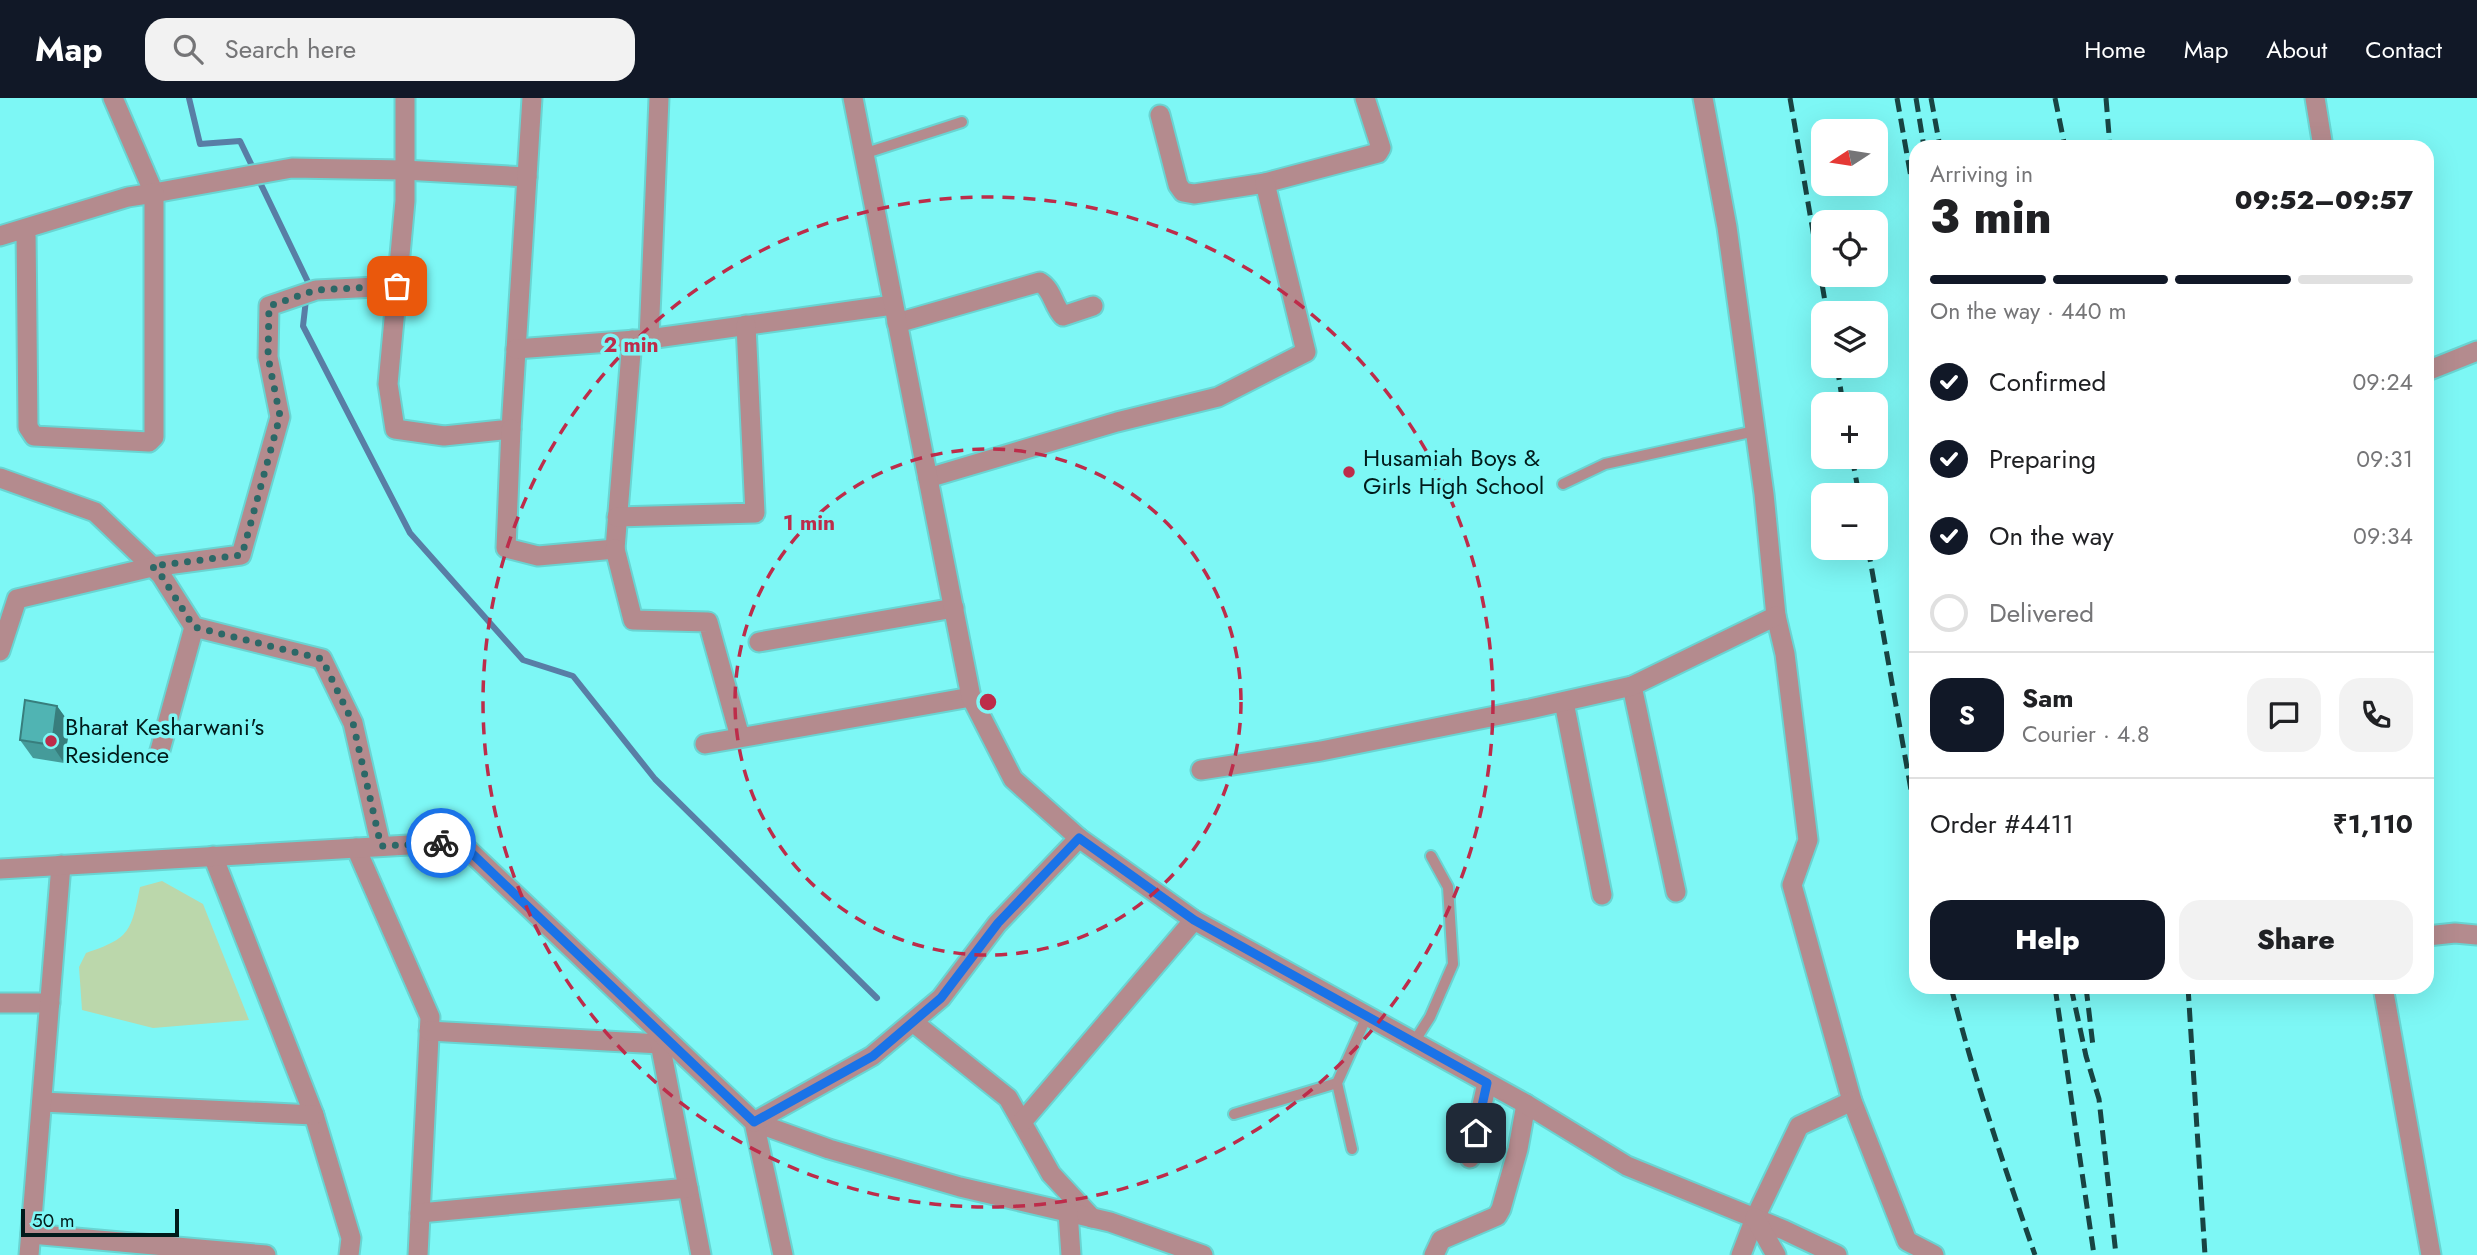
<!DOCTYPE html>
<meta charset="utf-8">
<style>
body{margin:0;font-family:Jost,sans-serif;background:#f2f2f2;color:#202124;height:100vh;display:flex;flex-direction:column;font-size:26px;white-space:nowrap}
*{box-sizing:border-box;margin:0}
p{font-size:23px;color:#757577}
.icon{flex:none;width:38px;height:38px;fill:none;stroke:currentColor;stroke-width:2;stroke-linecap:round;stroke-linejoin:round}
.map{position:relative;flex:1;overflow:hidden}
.sheet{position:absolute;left:1909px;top:42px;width:525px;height:854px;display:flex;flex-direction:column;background:#fff;border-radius:21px;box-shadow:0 7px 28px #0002}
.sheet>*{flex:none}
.needle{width:46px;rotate:258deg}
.buttons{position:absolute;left:1811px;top:21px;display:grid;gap:14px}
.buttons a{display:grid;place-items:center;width:77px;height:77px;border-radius:14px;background:#fff;box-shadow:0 7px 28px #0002;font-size:35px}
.scale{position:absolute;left:21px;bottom:18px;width:158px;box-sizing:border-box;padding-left:7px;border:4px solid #011b1b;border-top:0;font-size:19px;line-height:24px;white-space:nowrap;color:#011b1b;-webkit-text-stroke:5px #7df7f5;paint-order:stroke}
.pin{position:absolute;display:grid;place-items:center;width:60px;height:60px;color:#fff;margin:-30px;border-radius:14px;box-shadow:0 4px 10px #0006}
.courier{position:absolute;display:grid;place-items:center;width:70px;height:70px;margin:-35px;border:5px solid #1a73e8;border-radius:50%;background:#fff;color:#222;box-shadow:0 2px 9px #0007}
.summary em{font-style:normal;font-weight:800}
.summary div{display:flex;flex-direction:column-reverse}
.summary{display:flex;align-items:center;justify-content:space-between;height:119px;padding:0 21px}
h1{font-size:46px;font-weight:800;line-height:52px}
.bar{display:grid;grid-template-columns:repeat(4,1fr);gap:10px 7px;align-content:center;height:84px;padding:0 21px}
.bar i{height:9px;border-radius:5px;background:#e0e0e0}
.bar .selected{background:#111827}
.bar p{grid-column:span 4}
.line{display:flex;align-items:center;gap:18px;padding:0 21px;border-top:2px solid #e0e0e0}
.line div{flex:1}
.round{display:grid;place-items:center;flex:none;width:74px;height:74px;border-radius:21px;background:#f2f2f2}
ol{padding:0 21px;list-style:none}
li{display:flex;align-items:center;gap:21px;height:77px}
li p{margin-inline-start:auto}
li .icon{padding:7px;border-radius:50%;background:#111827;color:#fff;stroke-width:4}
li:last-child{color:#757577}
li i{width:38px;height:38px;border:4px solid #e0e0e0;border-radius:50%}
.primary-button{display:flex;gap:14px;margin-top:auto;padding:14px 21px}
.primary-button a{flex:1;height:80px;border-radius:21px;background:#111827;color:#fff;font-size:28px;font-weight:800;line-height:80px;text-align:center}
.primary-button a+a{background:#f2f2f2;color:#202124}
header{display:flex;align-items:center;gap:42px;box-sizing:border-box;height:98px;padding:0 35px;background:#111827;color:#fff}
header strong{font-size:33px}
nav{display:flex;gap:38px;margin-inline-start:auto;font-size:24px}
.search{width:490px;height:63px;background:#f2f2f2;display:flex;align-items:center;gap:18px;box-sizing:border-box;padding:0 24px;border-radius:21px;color:#757577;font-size:26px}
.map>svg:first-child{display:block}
</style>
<header>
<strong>Map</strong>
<div class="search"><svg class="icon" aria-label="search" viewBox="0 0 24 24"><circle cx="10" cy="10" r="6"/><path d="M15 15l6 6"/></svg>Search here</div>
<nav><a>Home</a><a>Map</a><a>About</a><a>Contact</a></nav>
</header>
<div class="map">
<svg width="2477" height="1157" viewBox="0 0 2477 1157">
<rect width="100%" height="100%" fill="#7df7f5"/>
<path fill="#bbd7ab" d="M162,783l41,23 46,116 -96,8 -71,-18 -3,-43 7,-14c45,-15 45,-22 54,-66z"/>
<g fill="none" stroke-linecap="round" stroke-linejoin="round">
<polyline stroke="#587ea5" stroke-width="6" points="189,0 200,46 240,43 308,184 303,228 410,435 523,562 573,578 655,681 877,900"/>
<defs>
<g id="service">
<polyline points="863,56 962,24"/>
<polyline points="1563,386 1605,366 1755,333"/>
<polyline points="1414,944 1430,919 1453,866 1448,789 1431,758"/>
<polyline points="1234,1016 1337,985"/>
<polyline points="1352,1051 1337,985 1367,918"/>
</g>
<g id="minor">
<polyline points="113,0 154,95 292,70 404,72 527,79"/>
<polyline points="405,0 405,103 388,286 395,331 444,338 511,331 532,0"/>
<polyline points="1703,0 1727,129 1764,396 1776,518 1785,556 1808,742 1792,787 1852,1003 1907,1143 1934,1157"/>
<polyline points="2315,0 2323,49"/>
<polyline points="1160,17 1178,87 1183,94 1194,96 1265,85 1378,55 1381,50 1365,0"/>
<polyline points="0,138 128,99 154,95 154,339 149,344 34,338 28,329 26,131"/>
<path d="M897,225l143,-41c13,8 13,24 23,34l30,-10"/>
<polyline points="649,241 893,207"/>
<polyline points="516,251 649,241 659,0"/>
<polyline points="2427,273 2477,253"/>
<polyline points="511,331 506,450 538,458 615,451 632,242"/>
<polyline points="0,380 95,414 161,477 194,529 322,561 353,625 381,748"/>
<polyline points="928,380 1117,324 1218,299 1306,254 1265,85"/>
<polyline points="617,419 755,415 746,227"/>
<polyline points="615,451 633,522 708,524 740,639"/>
<polyline points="759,544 954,510"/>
<polyline points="0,553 17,501 152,469 241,457 280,319 268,259 269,208 316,192 397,188"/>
<polyline points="1632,588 1676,794"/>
<polyline points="1564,604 1602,797"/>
<polyline points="705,646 971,599"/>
<polyline points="159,656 194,529"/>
<polyline points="1201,672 1321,653 1530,611 1632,588 1776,518"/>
<polyline points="356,750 430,919 418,1157"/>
<polyline points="213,758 314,1017 351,1140 349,1157"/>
<polyline points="2427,838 2455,835 2477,837"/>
<polyline points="2383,889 2431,1157"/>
<polyline points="0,905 50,905"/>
<polyline points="913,924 1008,1000 1051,1076 1092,1120"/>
<polyline points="429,933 660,946"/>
<polyline points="658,935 701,1157"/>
<polyline points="42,1004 314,1017"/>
<polyline points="754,1024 829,1051 960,1089 1110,1124 1203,1157"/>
<polyline points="1022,1024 1194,822"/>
<polyline points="1470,1060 1487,985"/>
<polyline points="1068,1114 1071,1157"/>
<polyline points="420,1115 688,1090"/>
<polyline points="31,1136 266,1157"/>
<polyline points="29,1157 61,767"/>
<polyline points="1434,1157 1441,1142 1497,1118 1501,1111 1518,1051 1526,1006"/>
<polyline points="1741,1157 1755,1120 1799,1028 1852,1003"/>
</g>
<g id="tertiary">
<polyline points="853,0 971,599 1013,681 1079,740 1194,822 1526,1006 1627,1068 1784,1132 1837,1157"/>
<polyline points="0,771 460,744 754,1024 783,1157"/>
<polyline points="754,1024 872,958 941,900 997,826 1079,740"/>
<polyline points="1755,1120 1776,1157"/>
</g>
</defs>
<use href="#service" stroke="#69d4d2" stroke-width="14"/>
<use href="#minor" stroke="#69d4d2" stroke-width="23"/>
<use href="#tertiary" stroke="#69d4d2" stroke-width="23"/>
<use href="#service" stroke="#b48b8e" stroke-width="10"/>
<use href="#minor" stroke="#b48b8e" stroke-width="19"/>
<use href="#tertiary" stroke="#b48b8e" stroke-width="19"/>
<g stroke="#184443" stroke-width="5" stroke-dasharray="14 7" stroke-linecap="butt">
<polyline points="1790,0 1827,215"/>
<polyline points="1897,0 1916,108"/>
<polyline points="1916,0 1924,49"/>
<polyline points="1931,0 1940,49"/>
<polyline points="2055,0 2065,49"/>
<polyline points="2106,0 2110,49"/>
<polyline points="1837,268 1843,306"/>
<polyline points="1852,359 1859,397"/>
<polyline points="1868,450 1916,720"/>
<path d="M1951,889c23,91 53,179 84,268"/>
<polyline points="2055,889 2094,1157"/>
<polyline points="2071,889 2086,958 2099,1001 2116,1157"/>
<polyline points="2086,889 2093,948"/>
<polyline points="2188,889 2205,1157"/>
</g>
</g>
<polygon fill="#459b9a" points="57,608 70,626 64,665 33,660 20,642"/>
<polygon fill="#387e7d" points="57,608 70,626 64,665 52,647"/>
<polygon fill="#50b4b3" stroke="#387e7d" stroke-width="2" points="25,602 57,608 52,647 20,642"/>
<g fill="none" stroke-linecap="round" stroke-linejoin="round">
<polyline stroke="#2c6867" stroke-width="7" stroke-dasharray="0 12.6" points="397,188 316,192 269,208 268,259 280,318 242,457 152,468 161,477 194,529 322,561 353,625 381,748 441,745"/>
<polyline stroke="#1a73e8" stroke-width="9" points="441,745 460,744 754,1024 873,958 941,900 998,825 1079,740 1194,822 1487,985 1476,1035"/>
</g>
<g fill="none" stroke="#bd2c4a" stroke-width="3.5" stroke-dasharray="12 9">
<circle cx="988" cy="604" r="253"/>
<circle cx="988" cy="604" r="505"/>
</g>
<g fill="#bd2c4a" stroke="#7df7f5" stroke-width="2.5">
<circle cx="1349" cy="374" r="7"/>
<circle cx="51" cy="643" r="7"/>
</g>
<g text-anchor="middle" stroke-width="7" stroke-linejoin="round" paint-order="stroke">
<g font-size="24" fill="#011b1b" stroke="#7df7f5" text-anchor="start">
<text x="1363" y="368">Husamiah Boys &amp;<tspan x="1363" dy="28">Girls High School</tspan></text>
<text x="65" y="637">Bharat Kesharwani's<tspan x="65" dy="28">Residence</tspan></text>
</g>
</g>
<circle cx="988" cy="604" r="10" fill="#bd2c4a" stroke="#7df7f5" stroke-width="3.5"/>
<g font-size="21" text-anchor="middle" font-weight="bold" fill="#bd2c4a" stroke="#7df7f5" stroke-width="7" stroke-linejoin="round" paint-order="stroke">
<text x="631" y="254">2 min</text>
<text x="809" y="432">1 min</text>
</g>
</svg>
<div class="buttons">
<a><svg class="needle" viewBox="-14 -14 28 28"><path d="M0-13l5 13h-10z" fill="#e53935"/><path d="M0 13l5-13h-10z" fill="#757577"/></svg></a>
<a><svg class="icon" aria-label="locate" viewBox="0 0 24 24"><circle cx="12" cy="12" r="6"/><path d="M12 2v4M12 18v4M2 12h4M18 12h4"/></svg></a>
<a><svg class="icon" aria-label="layers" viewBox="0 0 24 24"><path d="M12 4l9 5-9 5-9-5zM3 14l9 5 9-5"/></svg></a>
<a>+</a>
<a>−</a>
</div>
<div class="scale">50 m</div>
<div class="pin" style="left:397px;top:188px;background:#ea580c"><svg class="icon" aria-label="bag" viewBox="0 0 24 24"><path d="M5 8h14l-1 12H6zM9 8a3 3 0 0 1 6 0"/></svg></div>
<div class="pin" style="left:1476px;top:1035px;background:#1f2937"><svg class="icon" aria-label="home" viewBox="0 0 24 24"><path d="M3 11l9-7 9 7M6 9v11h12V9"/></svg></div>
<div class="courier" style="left:441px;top:745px"><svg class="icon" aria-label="bike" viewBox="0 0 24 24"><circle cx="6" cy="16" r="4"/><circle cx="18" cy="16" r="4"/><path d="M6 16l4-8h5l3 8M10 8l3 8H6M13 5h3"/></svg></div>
<section class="sheet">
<div class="summary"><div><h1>3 min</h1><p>Arriving in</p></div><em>09:52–09:57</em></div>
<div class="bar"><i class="selected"></i><i class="selected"></i><i class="selected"></i><i></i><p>On the way · 440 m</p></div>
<ol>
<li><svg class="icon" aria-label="check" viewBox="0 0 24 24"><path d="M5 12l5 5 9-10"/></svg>Confirmed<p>09:24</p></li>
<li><svg class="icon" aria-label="check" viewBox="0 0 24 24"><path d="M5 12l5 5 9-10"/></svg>Preparing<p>09:31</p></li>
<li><svg class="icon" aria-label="check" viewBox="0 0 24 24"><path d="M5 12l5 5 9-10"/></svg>On the way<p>09:34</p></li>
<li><i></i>Delivered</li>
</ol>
<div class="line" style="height:126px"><b class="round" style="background:#111827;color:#fff">S</b><div><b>Sam</b><p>Courier · 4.8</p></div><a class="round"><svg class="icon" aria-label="chat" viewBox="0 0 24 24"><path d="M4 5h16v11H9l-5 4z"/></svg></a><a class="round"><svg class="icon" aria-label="phone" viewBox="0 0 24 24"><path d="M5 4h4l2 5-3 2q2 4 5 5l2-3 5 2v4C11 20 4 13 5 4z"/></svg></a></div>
<div class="line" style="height:91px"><div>Order #4411</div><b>₹1,110</b></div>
<div class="primary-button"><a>Help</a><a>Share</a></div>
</section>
</div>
